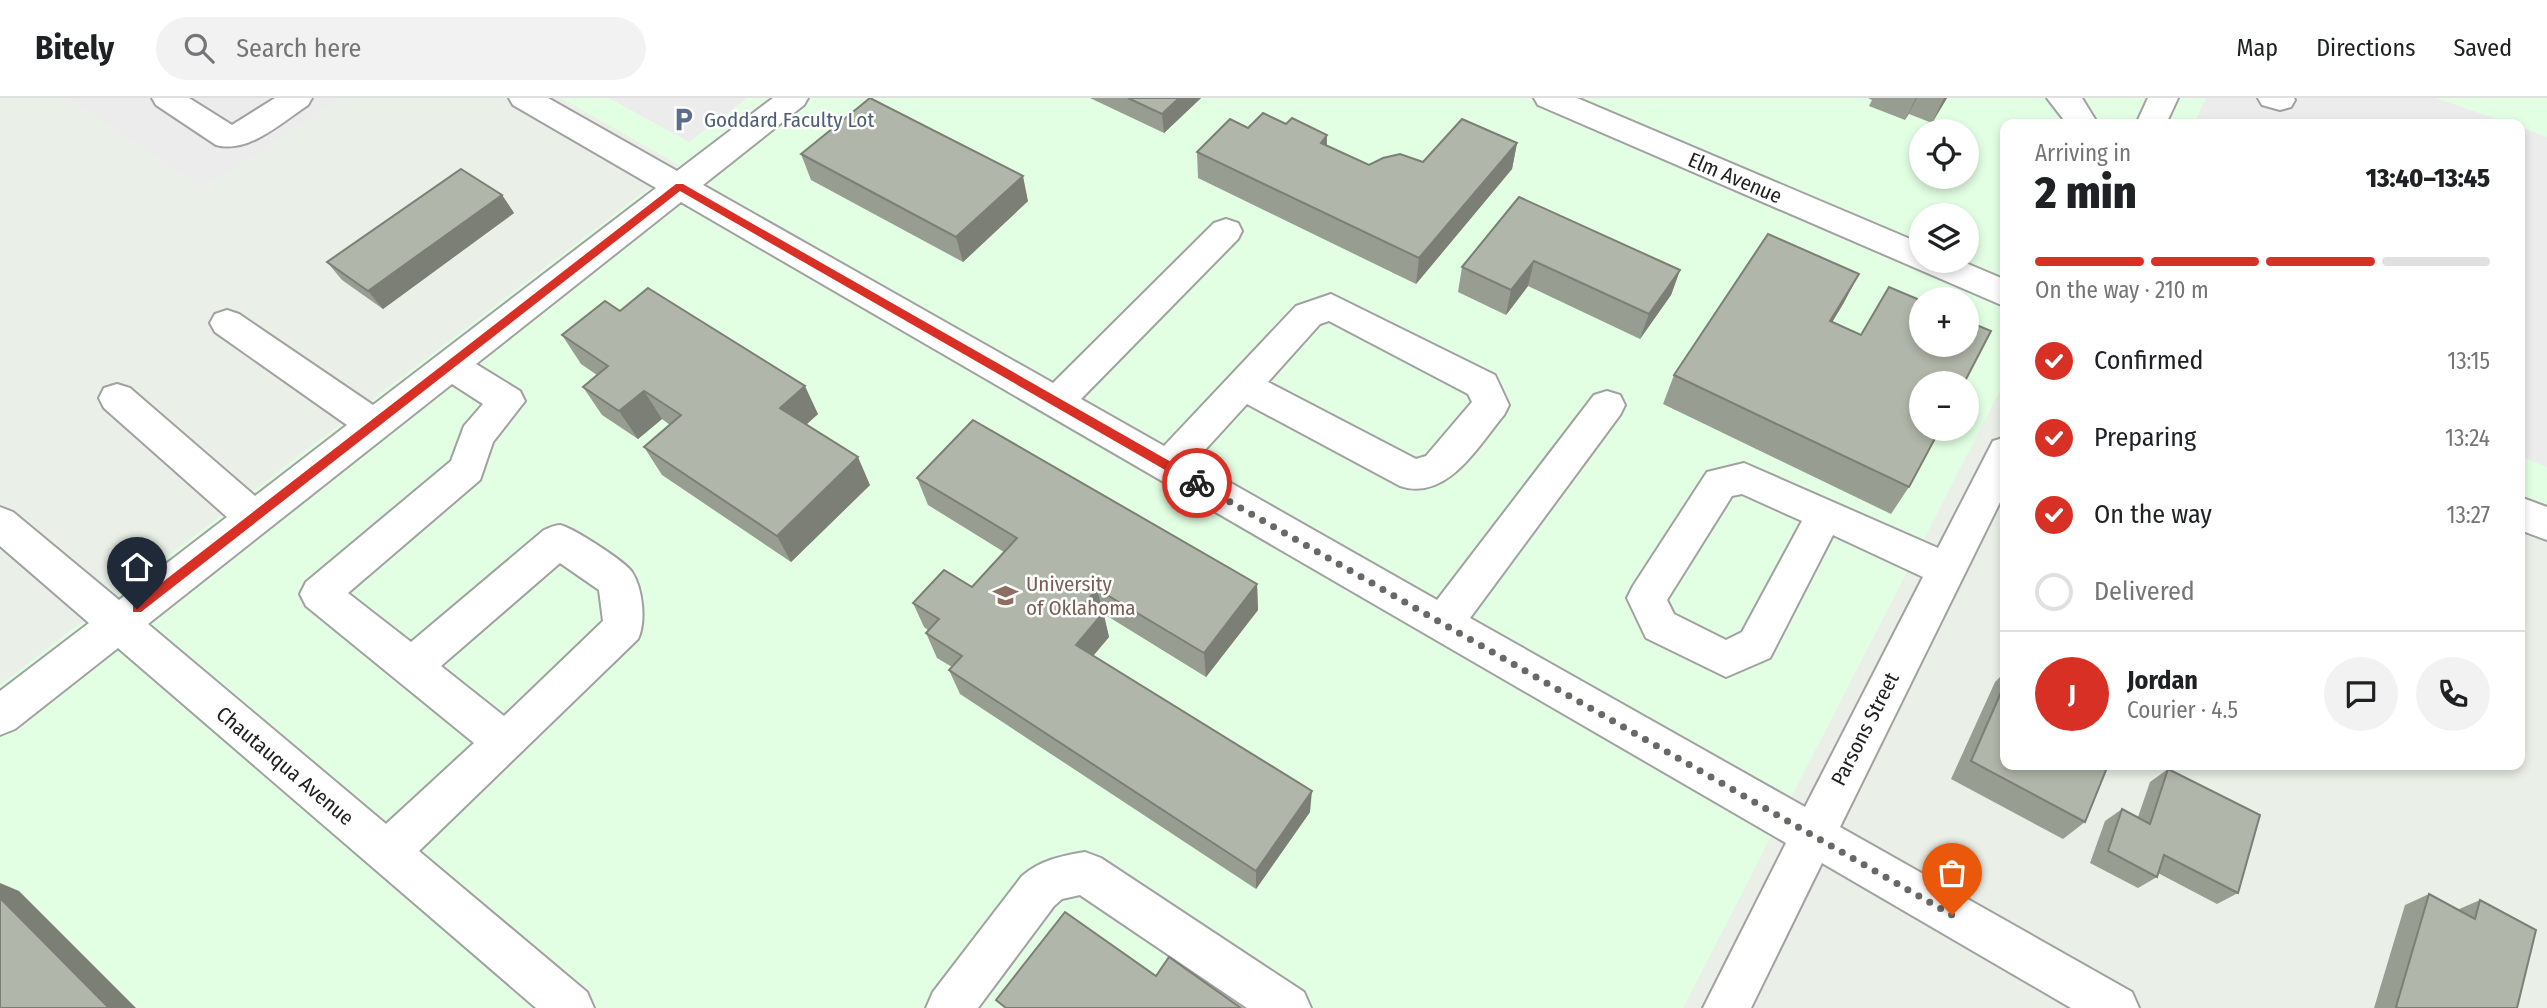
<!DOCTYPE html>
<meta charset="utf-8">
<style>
body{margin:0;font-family:"Fira Sans Condensed",sans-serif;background:#f2f2f2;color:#202124;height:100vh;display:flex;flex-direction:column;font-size:26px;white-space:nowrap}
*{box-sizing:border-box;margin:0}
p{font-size:23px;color:#757577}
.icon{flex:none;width:38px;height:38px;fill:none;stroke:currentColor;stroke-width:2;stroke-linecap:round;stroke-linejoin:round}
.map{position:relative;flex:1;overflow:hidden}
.side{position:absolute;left:2000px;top:21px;width:525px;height:651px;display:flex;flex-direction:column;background:#fff;border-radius:14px;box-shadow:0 4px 10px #0003}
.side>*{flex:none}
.controls{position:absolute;left:1909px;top:21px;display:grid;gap:14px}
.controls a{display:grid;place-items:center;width:70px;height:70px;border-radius:50%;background:#fff;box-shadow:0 4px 10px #0003;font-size:35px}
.pin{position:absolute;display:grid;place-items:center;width:60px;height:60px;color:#fff;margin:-72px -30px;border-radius:50% 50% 50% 0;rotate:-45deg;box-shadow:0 0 7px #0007}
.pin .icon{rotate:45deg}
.courier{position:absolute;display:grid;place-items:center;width:70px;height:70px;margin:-35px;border:5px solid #d93025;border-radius:50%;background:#fff;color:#222;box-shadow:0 2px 9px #0007}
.head em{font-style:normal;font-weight:800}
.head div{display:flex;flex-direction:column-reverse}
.head{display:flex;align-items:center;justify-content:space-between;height:119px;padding:0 35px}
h1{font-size:46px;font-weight:800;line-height:52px}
.bar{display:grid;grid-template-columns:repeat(4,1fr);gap:10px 7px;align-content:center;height:84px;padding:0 35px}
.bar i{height:9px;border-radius:5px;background:#e0e0e0}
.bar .on{background:#d93025}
.bar p{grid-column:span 4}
.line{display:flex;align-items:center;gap:18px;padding:0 35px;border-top:2px solid #e0e0e0}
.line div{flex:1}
.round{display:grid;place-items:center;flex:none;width:74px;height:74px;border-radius:37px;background:#f2f2f2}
ol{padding:0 35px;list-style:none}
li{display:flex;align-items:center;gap:21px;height:77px}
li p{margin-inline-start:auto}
li .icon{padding:7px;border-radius:50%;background:#d93025;color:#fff;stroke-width:4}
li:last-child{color:#757577}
li i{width:38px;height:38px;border:4px solid #e0e0e0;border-radius:50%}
header{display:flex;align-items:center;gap:42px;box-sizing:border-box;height:98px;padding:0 35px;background:#fff;border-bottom:2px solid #e0e0e0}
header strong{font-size:33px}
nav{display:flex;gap:38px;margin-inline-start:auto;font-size:24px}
.search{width:490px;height:63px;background:#f2f2f2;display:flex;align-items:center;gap:18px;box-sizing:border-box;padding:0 24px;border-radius:38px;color:#757577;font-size:26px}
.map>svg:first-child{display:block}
</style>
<header>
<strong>Bitely</strong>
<div class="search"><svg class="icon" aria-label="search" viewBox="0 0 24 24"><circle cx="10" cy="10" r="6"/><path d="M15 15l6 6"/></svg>Search here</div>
<nav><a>Map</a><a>Directions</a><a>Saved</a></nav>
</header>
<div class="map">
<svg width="2547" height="910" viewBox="0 0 2547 910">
<rect width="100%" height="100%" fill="#eaf0e7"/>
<path fill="#e2ffe3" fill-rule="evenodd" d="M561,0h1986v408l-27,-11v-371h-514l-1,257 -322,627h-1683v-323l679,-520zM1922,33h45v46h-45zM1922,117h45v46h-45zM1922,201h45v46h-45zM1922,285h45v46h-45z"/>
<g fill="#ececec">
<polygon points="70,0 341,0 202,90"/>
<polygon points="609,0 747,0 689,44"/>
<polygon points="2206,0 2436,0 2511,26 2194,26"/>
<polygon points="2520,29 2547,39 2547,369 2520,358"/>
</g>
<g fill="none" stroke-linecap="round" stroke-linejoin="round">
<defs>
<g id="minor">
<path d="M152,0h37l43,27 43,-27h37l-4,7c-26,17 -59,49 -92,40l-60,-40z"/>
<path d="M509,0h39l129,73 96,-73h35l-4,7 -101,80 350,198 161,-160 12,-4 12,4 4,8 -4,8 -157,160 83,47 132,-140 35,-12 164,81 14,30 -5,10c-26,31 -57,87 -104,71l-153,-82 -53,58 243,138 157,-205 13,-4 13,4 5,10 -5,10 -150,203 335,189 118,-230 -90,-42 -63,123 -44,19 -80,-39 -19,-40 6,-12 74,-114 37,-9 194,85 55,-107 13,-4v53l-166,337 292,165 7,16h-68l-249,-145 -71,145h-48l83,-165 -1105,-641 -205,162 44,27 5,10 -32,41 -13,38 -132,113 63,49 133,-112c5,-2 11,-5 16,-5 12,2 66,37 72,47 11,17 14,50 6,67l-219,212 168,141 7,16h-58l-418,-360 -103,81 -15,6v-44l89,-68 -89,-77v-39l13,5 106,88 108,-83 -123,-109 -5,-10 5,-10 13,-4 13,4 125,108 92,-71 -132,-93 -5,-9 5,-9 12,-4 12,4 134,91 283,-217 -143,-83zM1329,223l139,73 4,8 -46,54 -10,3 -148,-77 52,-58zM452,286l31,20 -19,22 -13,35 -145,121 -6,12 6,12 168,137 -88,81 -238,-200zM1742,396l60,27 -60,111 -16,8 -52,-26 -7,-14 65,-104zM560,465l39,27 4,31 -99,95 -63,-50z"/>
<polygon points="1534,0 1577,0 1922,146 1922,163 1961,163 2006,182 2006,209 1538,7"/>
<polygon points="2047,0 2082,0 2098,26 2067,26"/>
<polygon points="2148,0 2178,0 2166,26 2136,26"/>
<polygon points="2258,0 2294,0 2295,2 2291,9 2280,12 2262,7"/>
<polygon points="2520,399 2547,409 2547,442 2520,432"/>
<path d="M1085,754l16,6 203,134 7,16h-64l-167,-113 -18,4 -8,7 -76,102h-52l7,-16 89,-116c19,-16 39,-20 63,-24z"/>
</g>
</defs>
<use href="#minor" stroke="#a1a1a1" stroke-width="4"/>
<use href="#minor" fill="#fff" fill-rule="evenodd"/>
</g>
<g fill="#979d91">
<polygon points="1090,0 1201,0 1164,35"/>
<polygon points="1868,0 1947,0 1932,25 1909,16 1905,22 1869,8 1872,2"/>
<polygon points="1286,26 1327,37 1327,48 1369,67 1423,64 1517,45 1512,71 1416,186 1198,80 1197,54 1248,30"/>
<polygon points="801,56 1028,103 963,164 811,82"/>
<polygon points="502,97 514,115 383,211 342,182 327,164"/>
<polygon points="1519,99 1680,172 1671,197 1640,241 1528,188 1506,217 1458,194 1462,169"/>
<polygon points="1859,176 1843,206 1832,224 1909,389 1891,416 1663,306 1674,277"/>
<polygon points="620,213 818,316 806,326 870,387 791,464 662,377 644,349 670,327 662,321 638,341 602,317 583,289 597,277 581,266 562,237"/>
<polygon points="917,380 1257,486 1258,512 1206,579 1104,516 1109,539 1093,558 1310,714 1256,791 960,596 949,572 952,569 937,560 926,535 929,533 924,529 913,505 972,489 1004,454 928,407"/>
<polygon points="2006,573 2006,667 2085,724 2063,741 1951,681 1995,584"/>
<polygon points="2168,671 2238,795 2217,806 2158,775 2157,779 2138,790 2090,765 2105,723 2122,711 2138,719 2150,684"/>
<polygon points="2429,796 2457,812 2480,802 2517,910 2374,910 2405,807"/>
</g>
<g fill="#7b7f76">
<polygon points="1179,0 1201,0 1164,35 1162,16"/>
<polygon points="1916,0 1917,0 1905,22"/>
<polygon points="1944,0 1947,0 1932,25"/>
<polygon points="1327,37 1326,63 1321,45"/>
<polygon points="1517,45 1512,71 1416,186 1419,160"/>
<polygon points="1023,78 1028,103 963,164 956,139"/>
<polygon points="502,97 514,115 383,211 368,193"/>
<polygon points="1534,163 1528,188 1506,217 1511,192"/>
<polygon points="1680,172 1671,197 1640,241 1649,216"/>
<polygon points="1859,176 1843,206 1815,253 1830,223"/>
<polygon points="805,288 818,316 794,338 780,310"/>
<polygon points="644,293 662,321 638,341 619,313"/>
<polygon points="858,359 870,387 791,464 777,438"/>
<polygon points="1257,486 1258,512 1206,579 1204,555"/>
<polygon points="1097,491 1109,539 1082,571 1076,547 1086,504"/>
<polygon points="1312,693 1310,714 1256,791 1256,773"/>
<polygon points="0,785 19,793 136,910 109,910 0,800"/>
</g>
<g fill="#b0b6a9" stroke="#7b7f76" stroke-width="2">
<polygon points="870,0 1023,78 956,139 801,56"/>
<polygon points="1128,0 1179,0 1162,16"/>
<polygon points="1263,15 1286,26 1292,20 1327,37 1321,45 1369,67 1383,60 1400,56 1423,64 1462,21 1517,45 1419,160 1197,54 1230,21 1248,30"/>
<polygon points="461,71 502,97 368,193 327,164"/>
<polygon points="1519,99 1680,172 1649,216 1534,163 1511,192 1462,169"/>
<polygon points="1768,136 1859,176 1830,223 1861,237 1889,189 1922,203 1922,247 1967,247 1967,223 1991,233 1964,285 1922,285 1922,331 1940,331 1909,389 1674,277"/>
<polygon points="648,190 805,288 780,310 858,359 777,438 644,349 681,317 644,293 619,313 583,289 608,268 562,237 605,203 620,213"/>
<polygon points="973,322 1257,486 1204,555 1097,491 1086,504 1103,515 1076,547 1312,693 1256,773 949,572 962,558 926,535 939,521 913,505 944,472 972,489 1017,440 917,380"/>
<polygon points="2006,583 2006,667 2108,667 2085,724 1971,663"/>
<polygon points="2168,671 2260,717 2238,795 2164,757 2157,779 2108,753 2122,711 2150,726"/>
<polygon points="2429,796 2475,821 2480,802 2536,832 2517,910 2398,910 2396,909"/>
<polygon points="0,800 109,910 0,910"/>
<polygon points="1065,814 1156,878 1169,859 1241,910 1006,910 996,902"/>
</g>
<polygon fill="#d93025" points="676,86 683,86 1201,381 1201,388 1193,388 680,93 141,514 133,514 133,507"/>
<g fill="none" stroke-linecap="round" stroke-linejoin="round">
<polyline stroke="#676966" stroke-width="7" stroke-dasharray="0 12.6" points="1197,385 1952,817"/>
</g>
<defs>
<symbol id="parking-bare" viewBox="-9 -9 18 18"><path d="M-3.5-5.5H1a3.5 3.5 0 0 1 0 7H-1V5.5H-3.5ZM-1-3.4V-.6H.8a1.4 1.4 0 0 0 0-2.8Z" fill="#5c6f8a" stroke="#fff" stroke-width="2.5" paint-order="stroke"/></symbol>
<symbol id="university-bare" viewBox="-9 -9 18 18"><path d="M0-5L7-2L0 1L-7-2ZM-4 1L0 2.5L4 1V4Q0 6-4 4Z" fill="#8d6e63" stroke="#fff" stroke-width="2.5" paint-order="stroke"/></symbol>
</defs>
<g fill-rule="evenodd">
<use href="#parking-bare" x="666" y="4" width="35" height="35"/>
<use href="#university-bare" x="988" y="480" width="35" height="35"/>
</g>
<g text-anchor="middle" stroke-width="5" stroke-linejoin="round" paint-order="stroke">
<g font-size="21" fill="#4e5e75" stroke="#fff" text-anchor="start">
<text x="704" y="29">Goddard Faculty Lot</text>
</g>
<g font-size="21" fill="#202020" stroke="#fff">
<text transform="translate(1735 80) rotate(23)" y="7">Elm Avenue</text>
<text transform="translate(1865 631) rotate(-63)" y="7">Parsons Street</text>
<text transform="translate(285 668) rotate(40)" y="7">Chautauqua Avenue</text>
</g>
<g font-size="21" fill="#785e54" stroke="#fff" text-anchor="start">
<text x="1026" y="493">University<tspan x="1026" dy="24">of Oklahoma</tspan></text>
</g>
</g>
</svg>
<div class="controls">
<a><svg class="icon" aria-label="locate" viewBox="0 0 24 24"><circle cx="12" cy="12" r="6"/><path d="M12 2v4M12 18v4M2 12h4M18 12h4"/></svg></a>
<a><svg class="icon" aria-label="layers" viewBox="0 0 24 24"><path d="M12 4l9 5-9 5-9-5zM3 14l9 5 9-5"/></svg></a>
<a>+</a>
<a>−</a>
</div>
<div class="pin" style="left:1952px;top:817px;background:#ea580c"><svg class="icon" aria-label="bag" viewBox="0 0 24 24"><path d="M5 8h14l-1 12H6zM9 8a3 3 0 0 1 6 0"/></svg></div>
<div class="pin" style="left:137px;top:511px;background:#1f2937"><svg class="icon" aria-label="home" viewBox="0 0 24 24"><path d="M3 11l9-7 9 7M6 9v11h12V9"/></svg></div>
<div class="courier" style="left:1197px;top:385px"><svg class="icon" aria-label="bike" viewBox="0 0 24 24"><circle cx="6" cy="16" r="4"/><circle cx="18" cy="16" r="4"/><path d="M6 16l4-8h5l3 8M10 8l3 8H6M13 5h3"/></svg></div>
<section class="side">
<div class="head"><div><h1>2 min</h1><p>Arriving in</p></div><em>13:40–13:45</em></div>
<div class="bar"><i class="on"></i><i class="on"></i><i class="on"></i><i></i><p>On the way · 210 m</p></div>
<ol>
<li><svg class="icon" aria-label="check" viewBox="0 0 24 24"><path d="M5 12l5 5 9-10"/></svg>Confirmed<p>13:15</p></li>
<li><svg class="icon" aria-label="check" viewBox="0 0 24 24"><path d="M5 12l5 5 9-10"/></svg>Preparing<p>13:24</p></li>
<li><svg class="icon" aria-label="check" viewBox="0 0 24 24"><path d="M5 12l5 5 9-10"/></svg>On the way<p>13:27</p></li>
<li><i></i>Delivered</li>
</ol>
<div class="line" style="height:126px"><b class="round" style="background:#d93025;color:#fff">J</b><div><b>Jordan</b><p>Courier · 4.5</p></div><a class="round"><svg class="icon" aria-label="chat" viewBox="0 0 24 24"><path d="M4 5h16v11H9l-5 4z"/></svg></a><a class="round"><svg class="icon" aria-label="phone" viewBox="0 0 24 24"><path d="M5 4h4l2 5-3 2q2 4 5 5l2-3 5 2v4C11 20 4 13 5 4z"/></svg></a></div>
</section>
</div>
